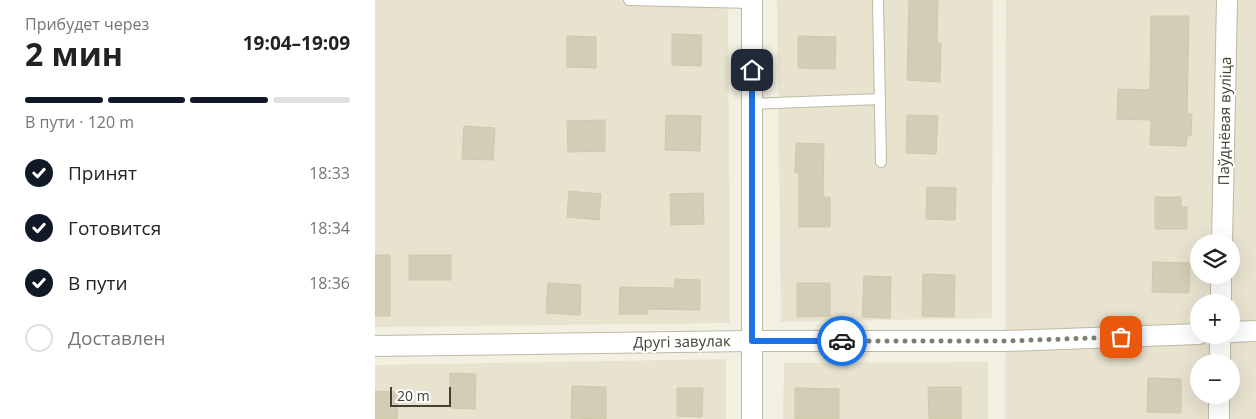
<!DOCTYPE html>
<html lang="ru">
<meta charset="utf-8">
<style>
body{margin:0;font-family:"Open Sans",sans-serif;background:#f2f2f2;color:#222;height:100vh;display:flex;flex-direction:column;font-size:19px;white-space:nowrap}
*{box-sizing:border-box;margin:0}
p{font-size:16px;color:#767676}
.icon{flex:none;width:28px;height:28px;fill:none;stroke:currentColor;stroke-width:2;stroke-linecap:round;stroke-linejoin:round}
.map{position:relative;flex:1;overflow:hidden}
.side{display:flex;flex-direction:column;background:#fff;width:375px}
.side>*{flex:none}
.fabs{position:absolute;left:815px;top:234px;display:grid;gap:10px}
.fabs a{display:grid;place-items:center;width:50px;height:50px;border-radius:50%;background:#fff;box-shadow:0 5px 20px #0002;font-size:25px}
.scale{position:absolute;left:15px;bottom:12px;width:61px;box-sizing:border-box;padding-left:5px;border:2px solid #444032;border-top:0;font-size:14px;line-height:18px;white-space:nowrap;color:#444032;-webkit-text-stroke:4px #fff;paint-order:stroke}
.pin{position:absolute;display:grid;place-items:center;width:42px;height:42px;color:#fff;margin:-21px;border-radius:10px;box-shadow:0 2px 8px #0006}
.courier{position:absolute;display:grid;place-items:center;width:50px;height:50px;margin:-25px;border:4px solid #1a73e8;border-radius:50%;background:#fff;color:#222;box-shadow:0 1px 6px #0007}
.headline em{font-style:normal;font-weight:700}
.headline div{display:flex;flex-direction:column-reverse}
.headline{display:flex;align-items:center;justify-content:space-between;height:85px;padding:0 25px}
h1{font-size:32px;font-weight:700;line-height:38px}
.bar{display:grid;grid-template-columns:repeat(4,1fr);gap:8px 5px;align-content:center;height:60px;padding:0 25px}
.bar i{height:6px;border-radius:4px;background:#e0e0e0}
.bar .on{background:#111827}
.bar p{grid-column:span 4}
ol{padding:0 25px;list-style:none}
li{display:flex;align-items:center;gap:15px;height:55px}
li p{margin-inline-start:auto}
li .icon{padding:5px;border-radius:50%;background:#111827;color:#fff;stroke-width:4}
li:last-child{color:#767676}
li i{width:28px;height:28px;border:2px solid #e0e0e0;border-radius:50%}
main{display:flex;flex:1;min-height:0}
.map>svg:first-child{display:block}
</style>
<main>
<section class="side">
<div class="headline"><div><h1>2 мин</h1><p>Прибудет через</p></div><em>19:04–19:09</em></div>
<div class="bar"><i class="on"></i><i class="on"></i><i class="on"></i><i></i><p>В пути · 120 m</p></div>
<ol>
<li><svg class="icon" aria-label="check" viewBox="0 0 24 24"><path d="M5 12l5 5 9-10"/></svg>Принят<p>18:33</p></li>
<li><svg class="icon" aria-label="check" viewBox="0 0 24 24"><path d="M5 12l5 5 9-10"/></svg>Готовится<p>18:34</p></li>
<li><svg class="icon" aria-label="check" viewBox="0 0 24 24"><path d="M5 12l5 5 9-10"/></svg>В пути<p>18:36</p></li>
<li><i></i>Доставлен</li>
</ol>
</section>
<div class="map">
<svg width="881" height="419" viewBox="0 0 881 419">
<rect width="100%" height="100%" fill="#f2f0e1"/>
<g fill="#e7e3cf" fill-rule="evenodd">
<polygon points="0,0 353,0 355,323 0,327"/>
<polygon points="402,0 618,0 617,318 406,322"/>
<path d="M631,0h250v419h-251zM824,242h32v33h-32zM824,302h32v33h-32zM824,362h32v33h-32z"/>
<polygon points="351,359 351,419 0,419 0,365"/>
<polygon points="613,362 613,419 408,419 409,363"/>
</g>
<g fill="#d4cdb6" stroke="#d0c7a9">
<polygon points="534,0 563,0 562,43 566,43 565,82 532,80"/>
<polygon points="776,16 814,16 812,114 817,114 816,136 812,136 811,146 775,145 776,120 742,119 743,89 775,90"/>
<polygon points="297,34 327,35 326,66 297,65"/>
<polygon points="192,36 221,37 221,68 192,67"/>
<polygon points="423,36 461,37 460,69 423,68"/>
<polygon points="291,115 326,116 325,151 290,150"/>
<polygon points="532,115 563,116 561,154 531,153"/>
<polygon points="230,120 230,151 193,152 192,121"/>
<polygon points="89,126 120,128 118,160 87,159"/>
<polygon points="421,143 449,144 448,197 455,197 455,227 424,227 424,173 420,172"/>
<polygon points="552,187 581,188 580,220 551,219"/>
<polygon points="194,191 226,194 224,220 192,217"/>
<polygon points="328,193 329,224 296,225 295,194"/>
<polygon points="780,197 806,197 806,207 812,207 812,229 780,229"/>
<rect x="0" y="255" width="15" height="61"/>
<rect x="34" y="255" width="42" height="25"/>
<polygon points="778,262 815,263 814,293 777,292"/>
<polygon points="548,274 580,275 579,317 547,316"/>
<polygon points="489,276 516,277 515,318 487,317"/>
<polygon points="300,279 325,280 325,310 272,309 272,314 244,314 245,287 300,288"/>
<polygon points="173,283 206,285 205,315 171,313"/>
<polygon points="422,283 455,283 455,316 422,317"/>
<polygon points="75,373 101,374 100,409 75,408"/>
<polygon points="773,378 806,379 806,413 772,412"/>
<polygon points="197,386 231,387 231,419 196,418"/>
<polygon points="553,387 586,387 586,419 554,419"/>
<polygon points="302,388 328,388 327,417 302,416"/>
<polygon points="420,388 464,389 464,419 420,419"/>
<polygon points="0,391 23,392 22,419 0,419"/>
</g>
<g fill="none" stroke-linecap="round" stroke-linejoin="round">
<defs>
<g id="service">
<polyline points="254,0 377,3"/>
<polyline points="503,0 506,162"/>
<polyline points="377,104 505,99"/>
</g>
<g id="minor">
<polyline points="847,242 852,0"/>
<polyline points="846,302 846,275"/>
<polyline points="856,332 881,331"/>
<polyline points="0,346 377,341 631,341 824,334"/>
<polyline points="845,362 845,335"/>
<polyline points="377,419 377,0"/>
<polyline points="844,419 844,395"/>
</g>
</defs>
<use href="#service" stroke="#beb9a4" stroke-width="12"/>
<use href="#minor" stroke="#beb9a4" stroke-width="22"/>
<use href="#service" stroke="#fff" stroke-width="10"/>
<use href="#minor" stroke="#fff" stroke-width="20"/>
</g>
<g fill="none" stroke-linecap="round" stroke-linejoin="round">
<polyline stroke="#817e6f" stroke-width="5" stroke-dasharray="0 9" points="467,341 630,341 746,337"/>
<polyline stroke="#1a73e8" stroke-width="6" points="377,70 377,341 467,341"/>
</g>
<g text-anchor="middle" stroke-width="4" stroke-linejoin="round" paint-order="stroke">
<g font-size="15" fill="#444032" stroke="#fff">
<text transform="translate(850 121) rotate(-89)" y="5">Паўднёвая вуліца</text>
<text transform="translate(307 342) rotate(-1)" y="5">Другі завулак</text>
</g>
</g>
</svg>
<div class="fabs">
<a><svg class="icon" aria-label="layers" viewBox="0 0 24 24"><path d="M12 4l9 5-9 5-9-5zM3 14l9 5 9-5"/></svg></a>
<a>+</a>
<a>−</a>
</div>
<div class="scale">20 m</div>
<div class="pin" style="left:746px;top:337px;background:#ea580c"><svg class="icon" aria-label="bag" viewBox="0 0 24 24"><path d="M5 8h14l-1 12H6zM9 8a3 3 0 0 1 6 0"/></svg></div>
<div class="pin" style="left:377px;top:70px;background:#1f2937"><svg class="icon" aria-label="home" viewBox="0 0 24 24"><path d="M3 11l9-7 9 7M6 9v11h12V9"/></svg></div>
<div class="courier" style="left:467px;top:341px"><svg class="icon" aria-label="car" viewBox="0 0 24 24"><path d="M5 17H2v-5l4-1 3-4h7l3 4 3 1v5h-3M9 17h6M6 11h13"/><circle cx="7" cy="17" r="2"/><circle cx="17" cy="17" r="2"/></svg></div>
</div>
</main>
